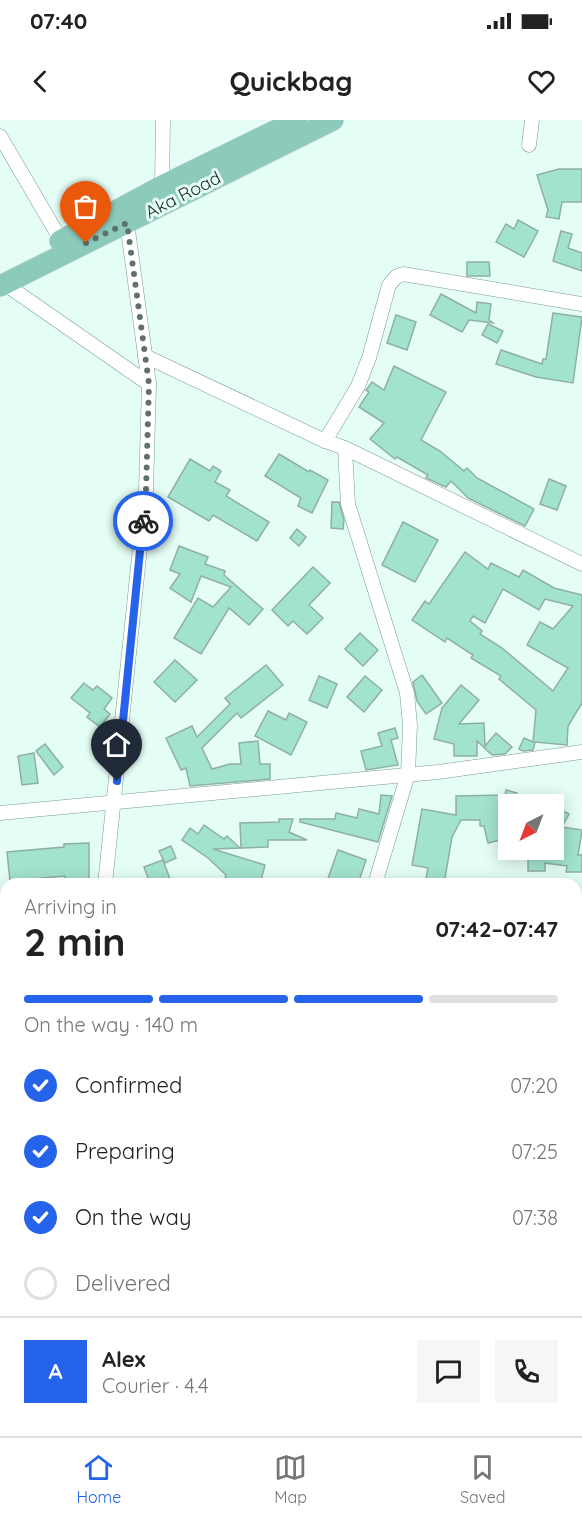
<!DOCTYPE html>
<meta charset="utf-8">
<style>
body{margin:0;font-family:Quicksand,sans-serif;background:#f6f6f6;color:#222;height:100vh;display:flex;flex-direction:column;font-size:22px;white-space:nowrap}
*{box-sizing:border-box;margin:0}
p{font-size:20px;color:#767676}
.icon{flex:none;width:33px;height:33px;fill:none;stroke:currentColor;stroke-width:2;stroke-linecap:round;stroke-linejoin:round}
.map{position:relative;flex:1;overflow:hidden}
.side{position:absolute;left:0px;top:758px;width:582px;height:560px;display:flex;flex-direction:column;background:#fff;border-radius:18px 18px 0 0;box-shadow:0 3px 15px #0003}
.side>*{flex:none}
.needle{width:39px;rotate:222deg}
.buttons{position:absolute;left:498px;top:674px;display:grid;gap:12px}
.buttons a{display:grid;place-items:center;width:66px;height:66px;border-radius:0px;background:#fff;box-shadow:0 3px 15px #0003;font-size:30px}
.pin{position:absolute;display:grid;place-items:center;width:51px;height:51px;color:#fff;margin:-62px -26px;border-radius:50% 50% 50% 0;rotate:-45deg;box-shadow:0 0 6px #0007}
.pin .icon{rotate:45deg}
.courier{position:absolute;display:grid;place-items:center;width:60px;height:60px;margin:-30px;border:4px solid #2563eb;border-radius:50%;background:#fff;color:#222;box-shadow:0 2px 8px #0007}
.overview em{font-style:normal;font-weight:800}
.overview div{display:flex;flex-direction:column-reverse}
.overview{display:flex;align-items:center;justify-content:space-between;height:102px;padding:0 24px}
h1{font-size:39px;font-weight:800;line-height:45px}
.bar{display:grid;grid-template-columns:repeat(4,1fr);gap:9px 6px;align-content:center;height:72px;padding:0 24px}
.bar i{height:8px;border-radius:4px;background:#e0e0e0}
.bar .current{background:#2563eb}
.bar p{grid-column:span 4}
.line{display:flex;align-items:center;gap:15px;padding:0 24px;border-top:2px solid #e0e0e0}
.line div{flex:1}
.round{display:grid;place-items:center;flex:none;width:63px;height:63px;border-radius:0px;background:#f6f6f6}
ol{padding:0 24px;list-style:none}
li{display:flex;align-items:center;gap:18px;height:66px}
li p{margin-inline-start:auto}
li .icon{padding:6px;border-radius:50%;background:#2563eb;color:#fff;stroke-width:4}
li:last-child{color:#767676}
li i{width:33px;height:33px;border:3px solid #e0e0e0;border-radius:50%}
.status{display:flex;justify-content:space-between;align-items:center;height:42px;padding:0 30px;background:#fff;direction:ltr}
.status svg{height:16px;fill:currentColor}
header{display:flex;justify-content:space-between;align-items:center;height:78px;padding:0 24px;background:#fff;font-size:27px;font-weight:800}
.tabs{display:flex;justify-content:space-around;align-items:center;height:84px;border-top:2px solid #e0e0e0;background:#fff;font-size:16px;color:#767676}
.tabs a{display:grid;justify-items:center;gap:3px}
.tabs .current{color:#2563eb}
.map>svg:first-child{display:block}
</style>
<div class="status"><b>07:40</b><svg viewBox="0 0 49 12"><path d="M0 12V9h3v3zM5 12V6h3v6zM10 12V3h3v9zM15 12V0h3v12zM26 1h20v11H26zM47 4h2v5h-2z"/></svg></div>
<header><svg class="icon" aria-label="back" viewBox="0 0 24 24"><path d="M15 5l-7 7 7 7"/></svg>Quickbag<svg class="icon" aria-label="heart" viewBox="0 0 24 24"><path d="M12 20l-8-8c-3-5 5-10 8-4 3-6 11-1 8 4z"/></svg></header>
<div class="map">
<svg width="582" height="1316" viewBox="0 0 582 1316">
<rect width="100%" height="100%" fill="#e4fef5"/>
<g fill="#a2e3ce" stroke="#90afa4" stroke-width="1.5" fill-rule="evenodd">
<polygon points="559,49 582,49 582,82 562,82 559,99 546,97 548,90 537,55"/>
<polygon points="518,100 538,111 524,137 496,122 506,104 514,109"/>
<polygon points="561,111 572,114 568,128 582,133 582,151 553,141"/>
<polygon points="467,142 489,142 490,156 467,156"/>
<polygon points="441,174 476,193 477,182 491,184 489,200 493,203 469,200 462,212 430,195"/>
<polygon points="553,193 582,197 573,263 536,257 496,244 501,230 542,244 543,239 546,239"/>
<polygon points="396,195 416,202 407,230 387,223"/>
<polygon points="488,204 503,211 497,223 482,215"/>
<polygon points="394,246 446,272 421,320 440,331 464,351 467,348 477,358 534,389 525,406 468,378 451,361 446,367 426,358 428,355 397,337 395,339 370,319 384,303 359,287 369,272 366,270 372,262 384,270"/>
<polygon points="279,334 309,352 310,350 328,360 312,393 298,386 301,378 265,356"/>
<polygon points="190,339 210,351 213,346 221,351 215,362 230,370 226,376 269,402 257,421 213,395 209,401 168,377"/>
<polygon points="549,359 566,366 557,390 540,384"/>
<polygon points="332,382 339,382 344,400 343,409 331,408"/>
<polygon points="403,402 438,420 415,462 382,445"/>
<polygon points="297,409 306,417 299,426 290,418"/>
<polygon points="179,426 208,437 205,444 225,451 224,455 263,489 249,505 229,488 201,534 174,518 198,478 213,487 231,467 201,456 191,482 170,468 180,454 170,450"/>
<path d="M465,432l23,17 3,-6 28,14 4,-7 31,18 28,7v108l-14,23 -1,19 -32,-3 -2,8 -10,1 -4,-2 5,-11 9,4 3,-32 -37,-31 2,-3 -30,-18 2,-3 -26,-17 -2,4 -33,-22 13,-19 4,3zM503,469l36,21 6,-11 28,7 -20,23 -13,-7 -13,23 41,23 -15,23 -51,-43 -22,-14 2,-3 -12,-10 3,-5 12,7z"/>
<polygon points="313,447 330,463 309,485 323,498 307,514 293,501 288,506 272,490"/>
<polygon points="360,513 378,530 363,546 345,529"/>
<polygon points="175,540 197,560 175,582 154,562"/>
<polygon points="266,545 283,565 241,598 237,593 202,628 212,649 230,644 241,644 239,623 258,621 260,644 270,644 270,659 190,666 186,648 181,650 166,618 192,606 197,617 230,584 225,578"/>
<polygon points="422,555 442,583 426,594 417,581 413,562"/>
<polygon points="319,556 337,564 327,588 309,580"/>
<polygon points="365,556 382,570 364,592 347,577"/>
<polygon points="84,563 93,570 97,566 112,578 104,589 110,594 100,607 87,597 90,593 71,578"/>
<polygon points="461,565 479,580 459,604 484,603 485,626 496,613 512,627 505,634 492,635 477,621 477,636 454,636 454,624 434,619 442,588"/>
<polygon points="268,591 286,600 289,593 307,602 291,635 255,616"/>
<polygon points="395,608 398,618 391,620 398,645 366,650 361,631 382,626 378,613"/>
<polygon points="45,624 63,647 54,655 36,631"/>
<polygon points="34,633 38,663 22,665 18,636"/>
<polygon points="506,670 517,673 514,684 508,684 508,718 488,723 484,706 480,706 480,700 461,700 452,717 444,764 425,764 428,748 412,745 422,689 456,695 456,676 505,675"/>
<polygon points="381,675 392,676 378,722 300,702 300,699 335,699 336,693 357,698 359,689 379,694"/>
<polygon points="554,686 569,694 562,707 582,710 578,735 582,735 582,752 566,752 567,746 545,743 545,751 528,751 528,736 535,737 536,729 554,729"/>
<polygon points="279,699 293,699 289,712 307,720 268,720 268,727 241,728 240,703 279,702"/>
<polygon points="204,705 224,719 227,716 240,728 213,729 265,745 260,764 245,764 225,758 226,755 208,738 182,720 190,708 198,714"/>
<polygon points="89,723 89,764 65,764 65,756 10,761 7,732 64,727 64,724"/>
<polygon points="171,726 176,738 165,743 159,731"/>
<polygon points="338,730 366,740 358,764 326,764"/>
<polygon points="163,740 170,759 158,764 150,764 144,747"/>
</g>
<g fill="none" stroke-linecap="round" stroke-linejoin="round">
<defs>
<g id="minor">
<polyline points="0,16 61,120"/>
<polyline points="529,25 532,0"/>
<polyline points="162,66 163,0"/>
<polyline points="5,164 149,264"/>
<polyline points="145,236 325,321 345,328 582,444"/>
<polyline points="325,321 358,266 369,238 389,165 396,157 403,154 582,184"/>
<polyline points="345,328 348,384 407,573 410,605 408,654 375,764"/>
<polyline points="0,693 438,652 582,632"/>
<polyline points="105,764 146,370 149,264 127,103"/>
<polyline points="576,1065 582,1067"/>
<polyline points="0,1119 6,1120"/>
<polyline points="56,1316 56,1311"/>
<polyline points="257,1316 259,1311"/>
</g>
<g id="primary">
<polyline points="60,121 162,66 297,0"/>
<polyline points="0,166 333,0"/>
</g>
</defs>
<use href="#minor" stroke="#7c9a90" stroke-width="15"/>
<use href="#primary" stroke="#dfe0e0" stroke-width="22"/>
<use href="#minor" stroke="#fff" stroke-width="14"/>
<use href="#primary" stroke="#8ccbbb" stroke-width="21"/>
</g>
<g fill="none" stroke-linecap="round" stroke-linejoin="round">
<polyline stroke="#60716b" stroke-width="6" stroke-dasharray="0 10.8" points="86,123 127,103 149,264 146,370 143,401"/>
<polyline stroke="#2563eb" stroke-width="8" points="117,661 143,401"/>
</g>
<g text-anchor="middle" stroke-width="6" stroke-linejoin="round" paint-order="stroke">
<g font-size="18" fill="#192521" stroke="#e4fef5">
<text transform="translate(183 75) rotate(-27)" y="6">Aka Road</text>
</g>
</g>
</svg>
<div class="buttons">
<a><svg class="needle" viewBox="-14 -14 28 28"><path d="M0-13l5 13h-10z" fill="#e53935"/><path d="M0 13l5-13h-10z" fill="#767676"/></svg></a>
</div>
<div class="pin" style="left:86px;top:123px;background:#ea580c"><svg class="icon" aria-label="bag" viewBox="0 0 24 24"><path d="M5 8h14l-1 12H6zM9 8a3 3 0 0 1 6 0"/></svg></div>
<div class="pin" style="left:117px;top:661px;background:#1f2937"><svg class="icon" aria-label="home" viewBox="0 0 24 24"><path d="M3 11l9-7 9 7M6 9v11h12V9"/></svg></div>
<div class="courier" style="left:143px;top:401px"><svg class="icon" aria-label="bike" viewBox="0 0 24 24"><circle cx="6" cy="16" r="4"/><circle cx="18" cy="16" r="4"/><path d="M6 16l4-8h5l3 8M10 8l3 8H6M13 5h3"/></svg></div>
<section class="side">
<div class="overview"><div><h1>2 min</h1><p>Arriving in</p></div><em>07:42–07:47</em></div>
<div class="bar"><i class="current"></i><i class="current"></i><i class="current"></i><i></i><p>On the way · 140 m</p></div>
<ol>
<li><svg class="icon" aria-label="check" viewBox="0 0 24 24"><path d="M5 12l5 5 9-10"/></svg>Confirmed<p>07:20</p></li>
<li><svg class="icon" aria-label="check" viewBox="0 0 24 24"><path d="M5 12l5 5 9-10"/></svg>Preparing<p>07:25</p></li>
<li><svg class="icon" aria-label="check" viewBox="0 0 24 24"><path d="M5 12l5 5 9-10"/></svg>On the way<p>07:38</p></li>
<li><i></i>Delivered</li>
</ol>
<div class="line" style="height:108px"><b class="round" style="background:#2563eb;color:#fff">A</b><div><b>Alex</b><p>Courier · 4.4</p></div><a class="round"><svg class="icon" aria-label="chat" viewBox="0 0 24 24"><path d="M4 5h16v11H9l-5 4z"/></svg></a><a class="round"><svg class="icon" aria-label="phone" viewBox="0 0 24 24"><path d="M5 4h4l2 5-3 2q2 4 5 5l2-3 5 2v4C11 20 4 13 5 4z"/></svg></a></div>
</section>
</div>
<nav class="tabs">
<a class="current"><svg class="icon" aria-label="home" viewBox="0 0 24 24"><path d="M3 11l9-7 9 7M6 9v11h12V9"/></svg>Home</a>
<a><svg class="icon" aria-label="map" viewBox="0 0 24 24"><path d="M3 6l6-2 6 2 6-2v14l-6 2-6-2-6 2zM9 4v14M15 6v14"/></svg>Map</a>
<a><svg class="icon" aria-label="saved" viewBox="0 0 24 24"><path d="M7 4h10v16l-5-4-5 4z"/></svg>Saved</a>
</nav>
